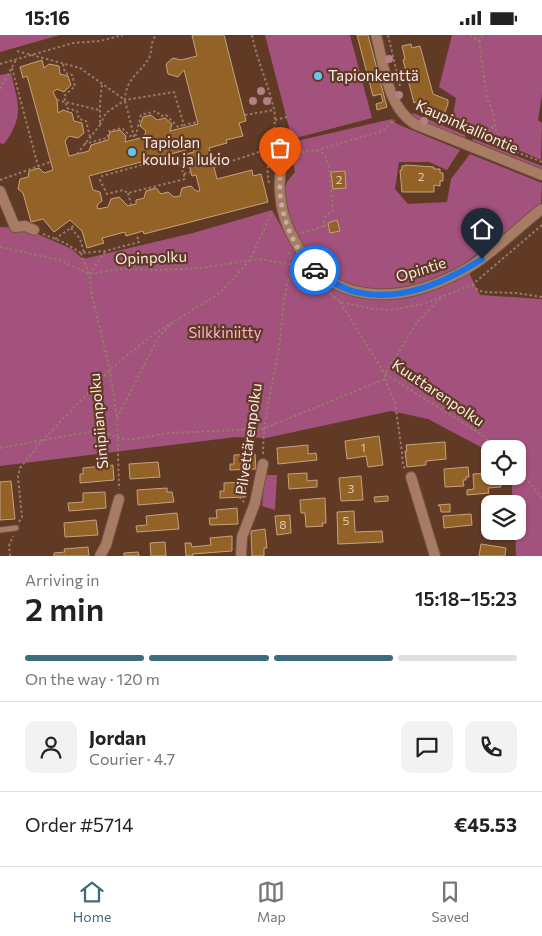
<!DOCTYPE html>
<meta charset="utf-8">
<style>
body{margin:0;font-family:Commissioner,sans-serif;background:#f2f2f2;color:#222;height:100vh;display:flex;flex-direction:column;font-size:19px;white-space:nowrap}
*{box-sizing:border-box;margin:0}
p{font-size:16px;color:#767676}
.icon{flex:none;width:28px;height:28px;fill:none;stroke:currentColor;stroke-width:2;stroke-linecap:round;stroke-linejoin:round}
.map{position:relative;height:521px;overflow:hidden}
.side{display:flex;flex-direction:column;background:#fff;flex:1}
.side>*{flex:none}
.fabs{position:absolute;left:481px;top:405px;display:grid;gap:10px}
.fabs a{display:grid;place-items:center;width:45px;height:45px;border-radius:10px;background:#fff;box-shadow:0 1px 4px #0004;font-size:25px}
.pin{position:absolute;display:grid;place-items:center;width:42px;height:42px;color:#fff;margin:-51px -21px;border-radius:50% 50% 50% 0;rotate:-45deg;box-shadow:0 0 5px #0007}
.pin .icon{rotate:45deg}
.courier{position:absolute;display:grid;place-items:center;width:50px;height:50px;margin:-25px;border:4px solid #1a73e8;border-radius:50%;background:#fff;color:#222;box-shadow:0 1px 6px #0007}
.overview em{font-style:normal;font-weight:600}
.overview div{display:flex;flex-direction:column-reverse}
.overview{display:flex;align-items:center;justify-content:space-between;height:85px;padding:0 25px}
h1{font-size:32px;font-weight:600;line-height:38px}
.bar{display:grid;grid-template-columns:repeat(4,1fr);gap:8px 5px;align-content:center;height:60px;padding:0 25px}
.bar i{height:6px;border-radius:4px;background:#e0e0e0}
.bar .active{background:#406b7e}
.bar p{grid-column:span 4}
.line{display:flex;align-items:center;gap:12px;padding:0 25px;border-top:1px solid #e0e0e0}
.line div{flex:1}
.round{display:grid;place-items:center;flex:none;width:52px;height:52px;border-radius:10px;background:#f2f2f2}
.status{display:flex;justify-content:space-between;align-items:center;height:35px;padding:0 25px;background:#fff;direction:ltr}
.status svg{height:14px;fill:currentColor}
.tabs{display:flex;justify-content:space-around;align-items:center;height:70px;border-top:1px solid #e0e0e0;background:#fff;font-size:14px;color:#767676}
.tabs a{display:grid;justify-items:center;gap:2px}
.tabs .active{color:#406b7e}
.map>svg:first-child{display:block}
</style>
<div class="status"><b>15:16</b><svg viewBox="0 0 49 12"><path d="M0 12V9h3v3zM5 12V6h3v6zM10 12V3h3v9zM15 12V0h3v12zM26 1h20v11H26zM47 4h2v5h-2z"/></svg></div>
<div class="map">
<svg width="542" height="521" viewBox="0 0 542 521">
<rect width="100%" height="100%" fill="#613a25"/>
<g fill="#a2527c">
<polygon points="0,0 60,0 0,17"/>
<polygon points="265,0 350,0 372,83 292,104"/>
<polygon points="452,0 542,0 542,59 538,85 542,88 541,125 452,86 456,63 439,52"/>
<path d="M11,38c7,30 14,43 -7,71l-4,-1v-68z"/>
<polygon points="413,78 465,100 466,103 420,86 412,80"/>
<polygon points="392,84 397,89 460,115 447,135 429,127 399,127 395,154 408,169 447,167 451,144 470,119 542,148 541,168 508,196 450,239 408,252 377,256 341,248 312,227 296,202 285,167 284,156 287,147 295,137 293,128 279,110"/>
<polygon points="474,104 542,131 542,134 471,105"/>
<polygon points="272,175 299,224 311,236 363,258 427,251 469,238 480,260 542,264 542,521 516,521 515,496 518,496 518,469 513,469 511,441 518,441 518,414 490,414 490,421 479,411 428,384 391,376 266,403 236,402 0,431 0,192 24,193 72,214 83,224 193,198"/>
<polygon points="265,440 277,440 275,475 262,471"/>
</g>
<g fill="#926226" stroke="#c5a37e" fill-rule="evenodd">
<path d="M192,0h32l22,86 -7,2 4,13 -17,4 1,3 -18,5 8,31 35,-9 1,6 8,-2 7,28 -124,32 -1,-3 -17,5 -1,-4 -23,6 2,5 -17,5 -5,-17 -12,-11 -16,12 -11,-13 -12,3 -8,-29 -5,-4 2,-10 8,-2 1,-6 10,-3 5,5 9,-3 -26,-94 -4,2 -3,-11 22,-7 2,8 5,-4 10,2 1,8 8,2 3,9 -7,7 -7,-3 -4,3 4,8 1,13 5,-3 9,3 2,8 8,2 2,10 -6,5 -9,-2 -4,5 4,15 20,-5 2,-6 17,-5 2,-8 10,-2 6,6 -1,6 19,-5 2,-6 -6,-5 3,-9 8,-2 6,5 8,-2 7,6 -2,7 28,-7 -14,-54 -6,7 -10,-3 -2,-10 7,-6 8,2 16,-4zM193,113l1,4 -8,2 6,22 4,-1 4,16h-4l-5,-5 -9,2 -2,8 -6,1 -6,-5 -7,2 -5,-6 -10,3 -2,7 -8,2v4l-8,2 -9,-9 -8,2 -3,8 -10,2 -1,-4 5,-4 -2,-9 -7,-2 -4,-14z"/>
<polygon points="357,0 368,0 387,72 377,75 376,69 383,67 381,59 373,61"/>
<polygon points="411,9 412,13 420,11 433,59 448,65 448,69 443,82 419,72 418,73 416,67 414,68 403,25 405,24 402,11"/>
<polygon points="405,130 434,132 434,134 440,134 440,138 443,138 443,146 440,146 440,151 434,150 434,157 402,157 400,135 402,135 402,131 405,131"/>
<polygon points="345,136 346,153 333,154 331,137"/>
<polygon points="337,185 340,196 330,198 328,188"/>
<polygon points="379,401 383,430 368,432 366,421 347,424 345,406"/>
<polygon points="445,407 446,424 426,426 426,430 407,432 405,416 407,416 406,410"/>
<polygon points="308,410 308,419 316,418 317,425 278,429 277,413"/>
<polygon points="255,419 256,434 230,435 230,429 234,429 234,420"/>
<polygon points="158,427 160,442 130,444 129,429"/>
<polygon points="113,430 114,445 80,448 80,439 83,439 83,433"/>
<polygon points="468,432 469,442 466,442 466,445 463,445 464,451 445,452 444,434"/>
<polygon points="307,438 307,446 317,445 317,452 289,454 288,439"/>
<polygon points="490,438 490,441 500,441 501,452 488,453 489,458 467,460 467,455 474,454 473,439"/>
<polygon points="361,441 363,465 341,466 339,443"/>
<polygon points="11,446 15,484 0,485 0,447"/>
<polygon points="245,447 246,462 220,463 220,456 224,456 224,448"/>
<polygon points="167,453 167,457 172,457 174,467 138,470 137,455"/>
<polygon points="105,457 106,473 69,476 68,468 83,467 83,458"/>
<polygon points="388,461 388,466 375,467 374,462"/>
<polygon points="325,463 326,488 322,488 323,491 306,492 305,478 301,478 300,465"/>
<polygon points="450,469 450,477 441,477 440,471 438,470"/>
<polygon points="237,473 238,489 210,490 209,483 217,483 216,475"/>
<polygon points="354,476 355,497 382,496 383,507 338,509 337,477"/>
<polygon points="177,478 179,494 137,497 136,491 147,490 146,481"/>
<polygon points="471,479 472,490 444,493 443,481"/>
<polygon points="290,480 291,498 277,500 275,481"/>
<polygon points="96,485 98,500 65,502 64,488"/>
<polygon points="265,494 267,513 264,513 264,521 252,521 251,496"/>
<polygon points="232,501 232,516 192,519 193,521 186,521 185,508 191,508 192,512 211,510 210,503"/>
<polygon points="165,507 166,521 151,521 150,508"/>
<polygon points="481,509 506,513 505,521 479,521"/>
<polygon points="88,512 89,521 54,521 54,518 65,517 64,514"/>
<polygon points="138,517 139,521 124,521 124,518"/>
</g>
<g fill="none" stroke-linecap="round" stroke-linejoin="round">
<defs>
<polyline id="service" points="0,495 16,493"/>
<g id="minor">
<path d="M376,0c8,30 11,72 39,89l127,51"/>
<path d="M281,132c-1,8 -2,17 -1,26 1,18 7,35 16,50 32,61 99,61 155,34 35,-16 61,-45 91,-68"/>
<polyline points="0,156 15,192 25,191 34,195"/>
<polyline points="411,442 435,521"/>
<polyline points="100,521 106,510 119,464"/>
<polyline points="241,521 242,502 255,468 263,429"/>
</g>
</defs>
<use href="#service" stroke="#745543" stroke-width="7"/>
<use href="#minor" stroke="#745543" stroke-width="12"/>
<g stroke="#987a6a" stroke-width="2" stroke-dasharray="2.5 2.5" stroke-linecap="butt">
<path d="M252,0c5,25 16,49 22,74 3,16 -4,37 2,49"/>
<polyline points="388,0 400,51"/>
<polyline points="470,0 479,7 487,62 493,78 499,111"/>
<polyline points="479,7 483,0"/>
<path d="M17,16l63,17 45,32c1,-23 15,-26 24,-42 4,-8 0,-13 7,-23"/>
<polyline points="0,29 73,8 100,6 123,0"/>
<polyline points="63,29 65,38 72,40 75,51 64,61 67,73 77,76 79,84 86,86 90,102"/>
<polyline points="12,33 38,131"/>
<polyline points="102,50 100,68 100,90 106,78 125,65 174,57 184,90 198,87"/>
<polyline points="0,54 17,23"/>
<polyline points="57,65 99,75"/>
<polyline points="125,66 135,105"/>
<polyline points="245,80 274,75"/>
<polyline points="275,85 287,82"/>
<polyline points="437,86 542,127"/>
<polyline points="480,103 495,90"/>
<polyline points="84,109 107,103 109,96 122,93 130,101 136,100 141,80 156,76 161,81 166,80 178,92 183,90"/>
<path d="M317,115l8,5 4,11 4,45c-7,3 -10,7 -9,15l4,-1"/>
<polyline points="77,119 100,90"/>
<polygon points="178,120 185,144 128,158 123,155 107,159 100,145 102,141"/>
<polyline points="214,132 259,117 290,119 317,115 382,96 395,85"/>
<polyline points="184,139 191,137"/>
<polyline points="0,145 50,127"/>
<path d="M269,148c-3,-12 -1,-20 4,-31"/>
<polyline points="128,158 131,170"/>
<polyline points="71,193 80,204 84,217"/>
<polyline points="302,198 324,191"/>
<polyline points="43,199 65,208 81,218 105,216 139,207 136,198"/>
<polyline points="55,204 75,190"/>
<polyline points="0,212 60,225 89,239 119,234 161,235 200,233 259,224 294,230 298,228"/>
<polyline points="289,217 294,230 303,237"/>
<polyline points="81,218 89,239 92,261 110,335 117,383 119,454"/>
<polyline points="89,239 105,217"/>
<polyline points="472,250 476,254 483,257 516,258 542,262"/>
<polyline points="326,255 340,267 373,274 391,275 423,269 472,250 542,190"/>
<polyline points="340,267 385,339 481,399 497,414"/>
<polyline points="385,344 395,368 402,417 403,430 405,434"/>
<polyline points="117,383 158,303 170,290"/>
<polyline points="0,413 93,396 99,396 124,404 135,404 168,398 263,394 385,344 385,339 418,286 441,263"/>
<path d="M263,419c0,-36 10,-71 16,-106 4,-27 3,-58 15,-83"/>
<polyline points="518,435 542,463"/>
<polyline points="239,462 244,467"/>
<polyline points="19,487 22,482 18,442 20,433 42,406 110,335 126,321 154,299 220,258 250,225 272,177"/>
<polyline points="10,521 9,511 13,501"/>
</g>
<use href="#service" stroke="#a77b64" stroke-width="5"/>
<use href="#minor" stroke="#a77b64" stroke-width="10"/>
</g>
<g fill="#b67e86">
<circle cx="389" cy="24" r="4"/>
<circle cx="261" cy="56" r="4"/>
<circle cx="399" cy="60" r="4"/>
<circle cx="253" cy="66" r="4"/>
<circle cx="267" cy="66" r="4"/>
<circle cx="424" cy="86" r="4"/>
</g>
<g fill="none" stroke-linecap="round" stroke-linejoin="round">
<path stroke="#c5aea2" stroke-width="5" stroke-dasharray="0 9" d="M280,143c-2,33 12,69 35,92"/>
<path stroke="#1a73e8" stroke-width="6" d="M315,235c11,8 21,15 34,20 46,15 94,-6 133,-31"/>
</g>
<g fill="#65c5ee" stroke="#613a25" stroke-width="2">
<circle cx="318" cy="41" r="5"/>
<circle cx="132" cy="117" r="5"/>
</g>
<g text-anchor="middle" stroke-width="4.5" stroke-linejoin="round" paint-order="stroke">
<g font-size="12" fill="#e1cab5">
<text x="421" y="146">2</text>
<text x="339" y="149">2</text>
<text x="363" y="417">1</text>
<text x="351" y="458">3</text>
<text x="346" y="490">5</text>
<text x="283" y="494">8</text>
</g>
<g font-size="15" fill="#fbece5" stroke="#613a25" text-anchor="start">
<text x="328" y="46">Tapionkenttä</text>
<text x="142" y="113">Tapiolan<tspan x="142" dy="17">koulu ja lukio</tspan></text>
</g>
<g font-size="15" fill="#fbece5" stroke="#613a25">
<text transform="translate(467 92) rotate(24)" y="5">Kaupinkalliontie</text>
<text transform="translate(151 223) rotate(-2)" y="5">Opinpolku</text>
<text transform="translate(421 235) rotate(-17)" y="5">Opintie</text>
<text transform="translate(438 358) rotate(34)" y="5">Kuuttarenpolku</text>
<text transform="translate(99 386) rotate(-95)" y="5">Sinipiianpolku</text>
<text transform="translate(249 404) rotate(-82)" y="5">Pilvettärenpolku</text>
</g>
<g font-size="15" fill="#fbb5d6" stroke="#613a25">
<text x="225" y="303">Silkkiniitty</text>
</g>
</g>
</svg>
<div class="fabs">
<a><svg class="icon" aria-label="locate" viewBox="0 0 24 24"><circle cx="12" cy="12" r="6"/><path d="M12 2v4M12 18v4M2 12h4M18 12h4"/></svg></a>
<a><svg class="icon" aria-label="layers" viewBox="0 0 24 24"><path d="M12 4l9 5-9 5-9-5zM3 14l9 5 9-5"/></svg></a>
</div>
<div class="pin" style="left:280px;top:143px;background:#ea580c"><svg class="icon" aria-label="bag" viewBox="0 0 24 24"><path d="M5 8h14l-1 12H6zM9 8a3 3 0 0 1 6 0"/></svg></div>
<div class="pin" style="left:482px;top:224px;background:#1f2937"><svg class="icon" aria-label="home" viewBox="0 0 24 24"><path d="M3 11l9-7 9 7M6 9v11h12V9"/></svg></div>
<div class="courier" style="left:315px;top:235px"><svg class="icon" aria-label="car" viewBox="0 0 24 24"><path d="M5 17H2v-5l4-1 3-4h7l3 4 3 1v5h-3M9 17h6M6 11h13"/><circle cx="7" cy="17" r="2"/><circle cx="17" cy="17" r="2"/></svg></div>
</div>
<section class="side">
<div class="overview"><div><h1>2 min</h1><p>Arriving in</p></div><em>15:18–15:23</em></div>
<div class="bar"><i class="active"></i><i class="active"></i><i class="active"></i><i></i><p>On the way · 120 m</p></div>
<div class="line" style="height:90px"><a class="round"><svg class="icon" aria-label="person" viewBox="0 0 24 24"><circle cx="12" cy="8" r="4"/><path d="M4 21q1-7 8-7t8 7"/></svg></a><div><b>Jordan</b><p>Courier · 4.7</p></div><a class="round"><svg class="icon" aria-label="chat" viewBox="0 0 24 24"><path d="M4 5h16v11H9l-5 4z"/></svg></a><a class="round"><svg class="icon" aria-label="phone" viewBox="0 0 24 24"><path d="M5 4h4l2 5-3 2q2 4 5 5l2-3 5 2v4C11 20 4 13 5 4z"/></svg></a></div>
<div class="line" style="height:65px"><div>Order #5714</div><b>€45.53</b></div>
</section>
<nav class="tabs">
<a class="active"><svg class="icon" aria-label="home" viewBox="0 0 24 24"><path d="M3 11l9-7 9 7M6 9v11h12V9"/></svg>Home</a>
<a><svg class="icon" aria-label="map" viewBox="0 0 24 24"><path d="M3 6l6-2 6 2 6-2v14l-6 2-6-2-6 2zM9 4v14M15 6v14"/></svg>Map</a>
<a><svg class="icon" aria-label="saved" viewBox="0 0 24 24"><path d="M7 4h10v16l-5-4-5 4z"/></svg>Saved</a>
</nav>
